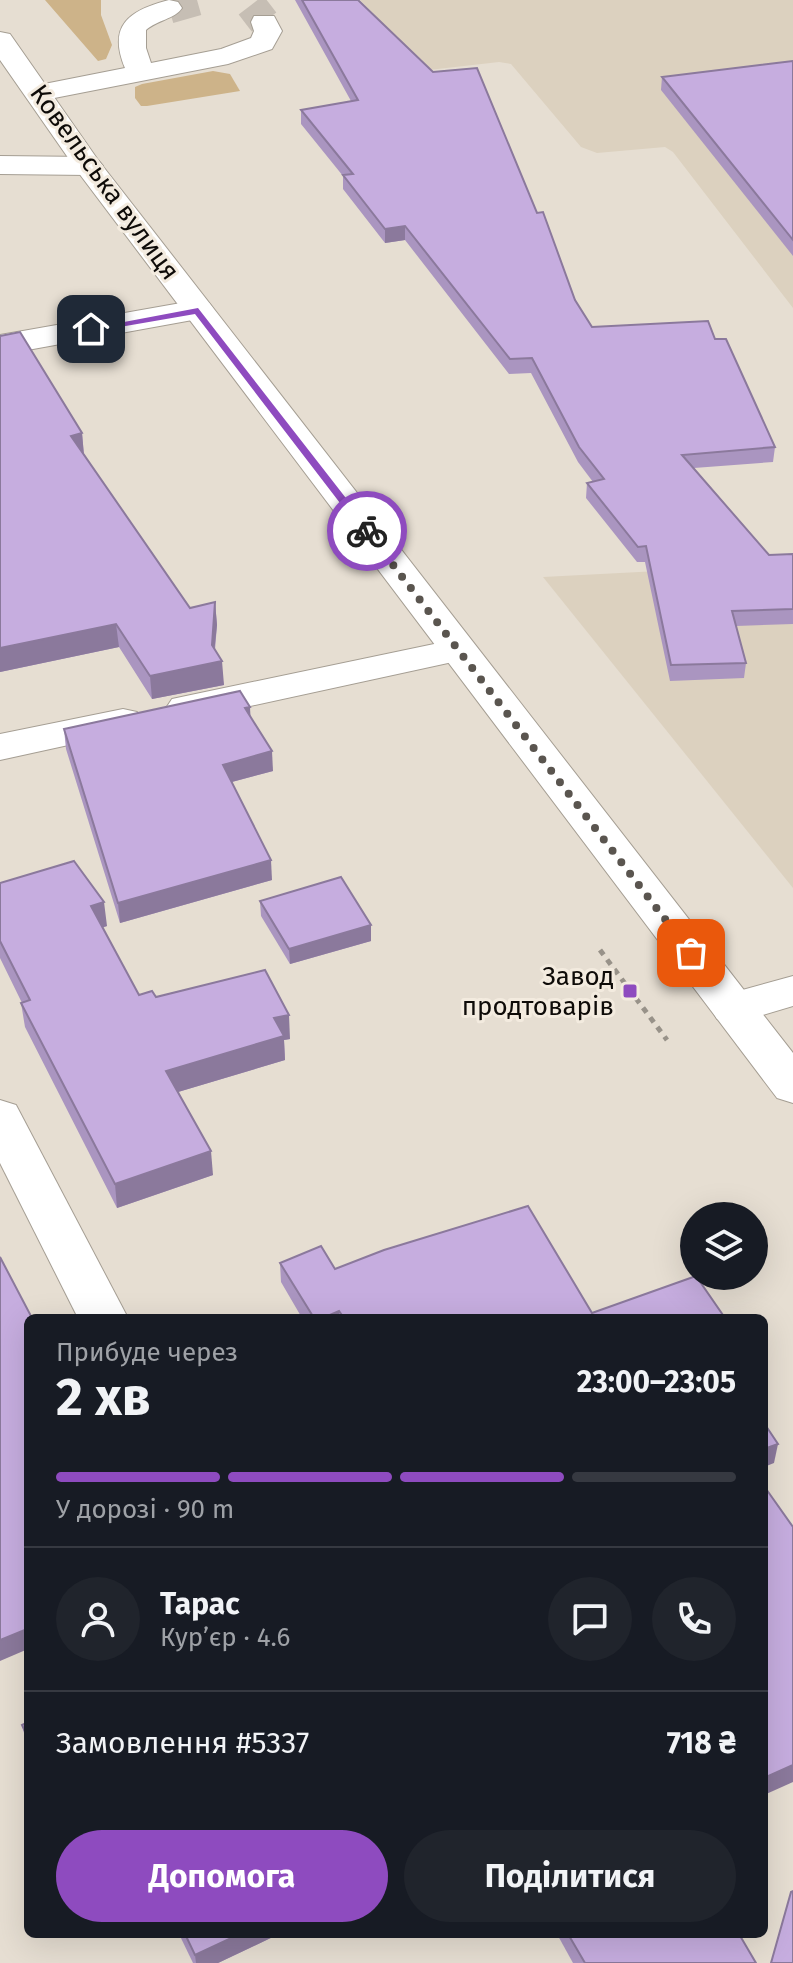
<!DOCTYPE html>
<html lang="uk">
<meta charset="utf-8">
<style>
body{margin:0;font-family:"Fira Sans",sans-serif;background:#20242c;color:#f1f3f6;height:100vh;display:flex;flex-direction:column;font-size:30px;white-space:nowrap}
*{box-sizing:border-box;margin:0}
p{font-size:26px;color:#9ea1a6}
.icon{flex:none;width:44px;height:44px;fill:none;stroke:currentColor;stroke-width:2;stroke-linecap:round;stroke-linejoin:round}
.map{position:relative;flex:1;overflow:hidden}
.sheet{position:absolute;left:24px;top:1314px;width:744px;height:624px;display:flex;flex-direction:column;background:#171b24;border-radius:12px;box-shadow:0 8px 32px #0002}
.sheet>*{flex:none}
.tools{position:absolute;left:680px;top:1202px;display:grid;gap:16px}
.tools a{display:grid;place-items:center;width:88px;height:88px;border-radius:50%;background:#171b24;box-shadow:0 8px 32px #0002;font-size:40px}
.pin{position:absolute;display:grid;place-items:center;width:68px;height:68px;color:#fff;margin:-34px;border-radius:16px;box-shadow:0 4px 12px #0006}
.courier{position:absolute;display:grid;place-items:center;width:80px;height:80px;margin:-40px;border:6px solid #8e4bbf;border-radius:50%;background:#fff;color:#222;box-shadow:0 2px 10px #0007}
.head em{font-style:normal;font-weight:700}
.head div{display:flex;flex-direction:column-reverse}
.head{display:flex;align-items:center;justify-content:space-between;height:136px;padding:0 32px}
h1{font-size:52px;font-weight:700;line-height:60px}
.bar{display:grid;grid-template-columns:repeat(4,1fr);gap:12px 8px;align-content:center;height:96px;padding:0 32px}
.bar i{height:10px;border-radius:6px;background:#363941}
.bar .selected{background:#8e4bbf}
.bar p{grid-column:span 4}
.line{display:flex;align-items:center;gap:20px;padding:0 32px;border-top:2px solid #363941}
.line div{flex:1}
.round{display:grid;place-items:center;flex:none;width:84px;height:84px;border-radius:42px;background:#20242c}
.cta{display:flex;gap:16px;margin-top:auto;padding:16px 32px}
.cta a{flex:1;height:92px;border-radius:48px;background:#8e4bbf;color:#fff;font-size:32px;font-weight:700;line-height:92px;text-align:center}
.cta a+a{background:#20242c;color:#f1f3f6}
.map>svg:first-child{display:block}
</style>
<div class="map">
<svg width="793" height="1963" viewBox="0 0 793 1963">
<rect width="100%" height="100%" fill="#e6ded2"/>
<g fill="#dcd1bf">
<polygon points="360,0 793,0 793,308 673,152 665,147 597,153 581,147 511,64 499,62 429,70"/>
<polygon points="793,564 793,888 543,577"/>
</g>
<g fill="#cdb389">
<polygon points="45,0 101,0 101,15 112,45 106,59 98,61"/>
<polygon points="213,71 230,74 240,91 147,106 141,106 135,98 135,87 142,84"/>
</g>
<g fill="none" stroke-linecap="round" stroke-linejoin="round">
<g stroke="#c6beb4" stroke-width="31" stroke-dasharray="31 15" stroke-linecap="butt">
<polyline points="251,5 264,22"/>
<polyline points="169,8 197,0"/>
</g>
<defs>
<g id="minor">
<path d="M169,0l9,2 4,6c-7,11 -25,12 -36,22v18l5,15 70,-14 30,-11 3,-7 -3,-9 3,-6h20l8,15 -10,18 -44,15 -189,37 -10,-2 -4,-6 4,-6 96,-19c-18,-43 5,-58 44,-68z"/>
<polygon points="0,156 88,157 98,160 103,166 98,172 88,175 0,174"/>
<polygon points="198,300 209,303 214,310 209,317 0,355 0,335"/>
<polygon points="458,639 471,642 477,650 471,658 186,720 172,717 166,708 172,699 186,696"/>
<polygon points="123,709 137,712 143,721 137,730 0,760 0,734"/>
<polygon points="793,976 793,1006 733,1024 717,1019 711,1008 717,997"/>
<polygon points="0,1100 16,1105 128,1318 78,1318 0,1163"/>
</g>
<polygon id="major" points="0,32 10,34 98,160 793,1053 793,1103 777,1098 78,172 0,60"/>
</defs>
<use href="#minor" stroke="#a59e93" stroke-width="2"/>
<use href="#major" stroke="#a59e93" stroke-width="2"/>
<polyline stroke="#989289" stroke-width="5" stroke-dasharray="6 6" stroke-linecap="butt" points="600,950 667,1040"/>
<use href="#minor" fill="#fff" fill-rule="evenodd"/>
<use href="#major" fill="#fff" fill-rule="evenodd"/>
</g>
<g fill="#aa95c0">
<polygon points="295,0 358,0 537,213 575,300 592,327 715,339 775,447 773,462 694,468 769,555 793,554 793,624 736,626 746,663 744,678 670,681 645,562 637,562 586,498 587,483 593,482 578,462 531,373 509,374 405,240 385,243 343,189 343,176 301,124 301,110 351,101"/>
<polygon points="793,61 793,256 661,90 662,77"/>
<polygon points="82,433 84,455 190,608 215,602 217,625 215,650 224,685 152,699 119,647 0,672"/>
<polygon points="251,717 273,771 232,782 272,880 120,923 66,749 64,729"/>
<polygon points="0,883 107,926 102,928 139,995 156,997 290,1039 284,1040 285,1060 178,1092 213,1175 117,1208 25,1027 21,1003 22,1003 0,958"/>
<polygon points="260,901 371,941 290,964 261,916"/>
<polygon points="280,1263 335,1269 592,1313 725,1318 302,1318 281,1282"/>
<polygon points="28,1722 28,1749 22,1725"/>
<polygon points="179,1934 279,1934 218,1963 193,1963"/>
<polygon points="557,1934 739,1934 756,1963 573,1963"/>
</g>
<g fill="#8b799c">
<polygon points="405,226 405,240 385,243 385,229"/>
<polygon points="82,433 84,456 71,436"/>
<polygon points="215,602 217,625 213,663 222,661 224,685 152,699 150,676 212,645"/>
<polygon points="116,624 119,647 0,672 0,648"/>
<polygon points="250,707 251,727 245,708"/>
<polygon points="272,751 273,771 224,784 223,765"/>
<polygon points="271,860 272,880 120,923 118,903"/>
<polygon points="104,902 107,926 93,930 91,906"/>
<polygon points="371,925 371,941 290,964 289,949"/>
<polygon points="289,1015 290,1039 284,1040 285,1060 168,1095 166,1071 274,1018"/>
<polygon points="211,1151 213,1175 117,1208 115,1184"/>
<polygon points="339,1311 339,1318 323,1318"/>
<polygon points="778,1444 774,1463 764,1467 764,1449"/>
<polygon points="27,1629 28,1649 0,1661 0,1640"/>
<polygon points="793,1765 793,1782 764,1795 764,1778"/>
<polygon points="240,1934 279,1934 218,1963 196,1963 195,1955"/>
</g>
<g fill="#c6addf" stroke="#8b799c" stroke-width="2">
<polygon points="302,0 358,0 433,72 477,68 537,213 543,212 575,300 592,327 708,321 715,339 726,339 775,447 682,455 769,555 793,554 793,609 732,611 746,663 671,665 646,546 638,547 587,483 604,479 579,447 532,358 510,359 405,226 385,229 343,175 353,174 301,110 358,100"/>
<polygon points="793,61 793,240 662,77"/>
<polygon points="20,332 82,433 71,436 190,608 215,602 212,645 222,661 150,676 116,624 0,648 0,336"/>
<polygon points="240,691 250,707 245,708 272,751 223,765 271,860 118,903 64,729"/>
<polygon points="74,861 104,902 91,906 139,995 152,991 156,997 265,970 289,1015 274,1018 284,1036 166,1071 211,1151 115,1184 21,1003 30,1000 0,941 0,883"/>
<polygon points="341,877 371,925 289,949 260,901"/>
<polygon points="528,1206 592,1313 696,1276 725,1318 344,1318 339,1311 323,1318 314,1318 280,1263 321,1246 335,1269 384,1250"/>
<polygon points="0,1257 32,1318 28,1318 28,1631 27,1629 0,1640"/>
<polygon points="764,1423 778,1444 764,1449"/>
<polygon points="764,1486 793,1527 793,1765 764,1778"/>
<polygon points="28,1722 28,1738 22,1725"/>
<polygon points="793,1891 793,1963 771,1963 791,1892"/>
<polygon points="185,1934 240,1934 195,1955"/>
<polygon points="568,1934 739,1934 756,1963 585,1963"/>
</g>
<polygon fill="#8e4bbf" points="198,308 370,529 370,533 363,533 195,314 91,332 87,329"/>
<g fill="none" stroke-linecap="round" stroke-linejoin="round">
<polyline stroke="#5a554f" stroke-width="8" stroke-dasharray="0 14.4" points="367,531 691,953"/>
</g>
<rect fill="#8e4bbf" stroke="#f3ebdf" stroke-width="3" x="622" y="983" width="16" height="16" rx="4"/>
<g text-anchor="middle" stroke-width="6" stroke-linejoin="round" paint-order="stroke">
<g font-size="26" fill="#0e0b08" stroke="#f3ebdf">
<text transform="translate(105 182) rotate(54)" y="9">Ковельська вулиця</text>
</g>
<g font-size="26" fill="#0e0b08" stroke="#f3ebdf" text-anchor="end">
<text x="614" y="985">Завод<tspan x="614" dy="30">продтоварів</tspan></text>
</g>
</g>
</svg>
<div class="tools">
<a><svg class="icon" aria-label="layers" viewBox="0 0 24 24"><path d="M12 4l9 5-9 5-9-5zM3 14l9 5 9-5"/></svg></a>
</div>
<div class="pin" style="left:691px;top:953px;background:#ea580c"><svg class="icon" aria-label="bag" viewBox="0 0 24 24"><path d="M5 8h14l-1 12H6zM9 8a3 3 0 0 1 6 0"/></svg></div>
<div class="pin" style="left:91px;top:329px;background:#1f2937"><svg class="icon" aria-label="home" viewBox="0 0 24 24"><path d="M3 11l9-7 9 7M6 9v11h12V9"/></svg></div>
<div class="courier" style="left:367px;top:531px"><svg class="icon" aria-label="bike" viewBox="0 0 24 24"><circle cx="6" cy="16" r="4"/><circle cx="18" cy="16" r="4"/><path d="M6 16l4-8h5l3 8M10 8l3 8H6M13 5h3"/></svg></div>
<section class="sheet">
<div class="head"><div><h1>2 хв</h1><p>Прибуде через</p></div><em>23:00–23:05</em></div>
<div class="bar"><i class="selected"></i><i class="selected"></i><i class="selected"></i><i></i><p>У дорозі · 90 m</p></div>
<div class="line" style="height:144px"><a class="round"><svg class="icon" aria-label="person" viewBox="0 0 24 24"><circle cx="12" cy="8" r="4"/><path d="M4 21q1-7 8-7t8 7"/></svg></a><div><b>Тарас</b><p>Кур’єр · 4.6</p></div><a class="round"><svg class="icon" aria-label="chat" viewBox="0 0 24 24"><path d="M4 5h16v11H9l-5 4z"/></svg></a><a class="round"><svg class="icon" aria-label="phone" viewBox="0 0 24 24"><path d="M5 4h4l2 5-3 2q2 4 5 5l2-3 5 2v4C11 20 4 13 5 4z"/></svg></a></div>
<div class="line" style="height:104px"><div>Замовлення #5337</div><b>718 ₴</b></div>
<div class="cta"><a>Допомога</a><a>Поділитися</a></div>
</section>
</div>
